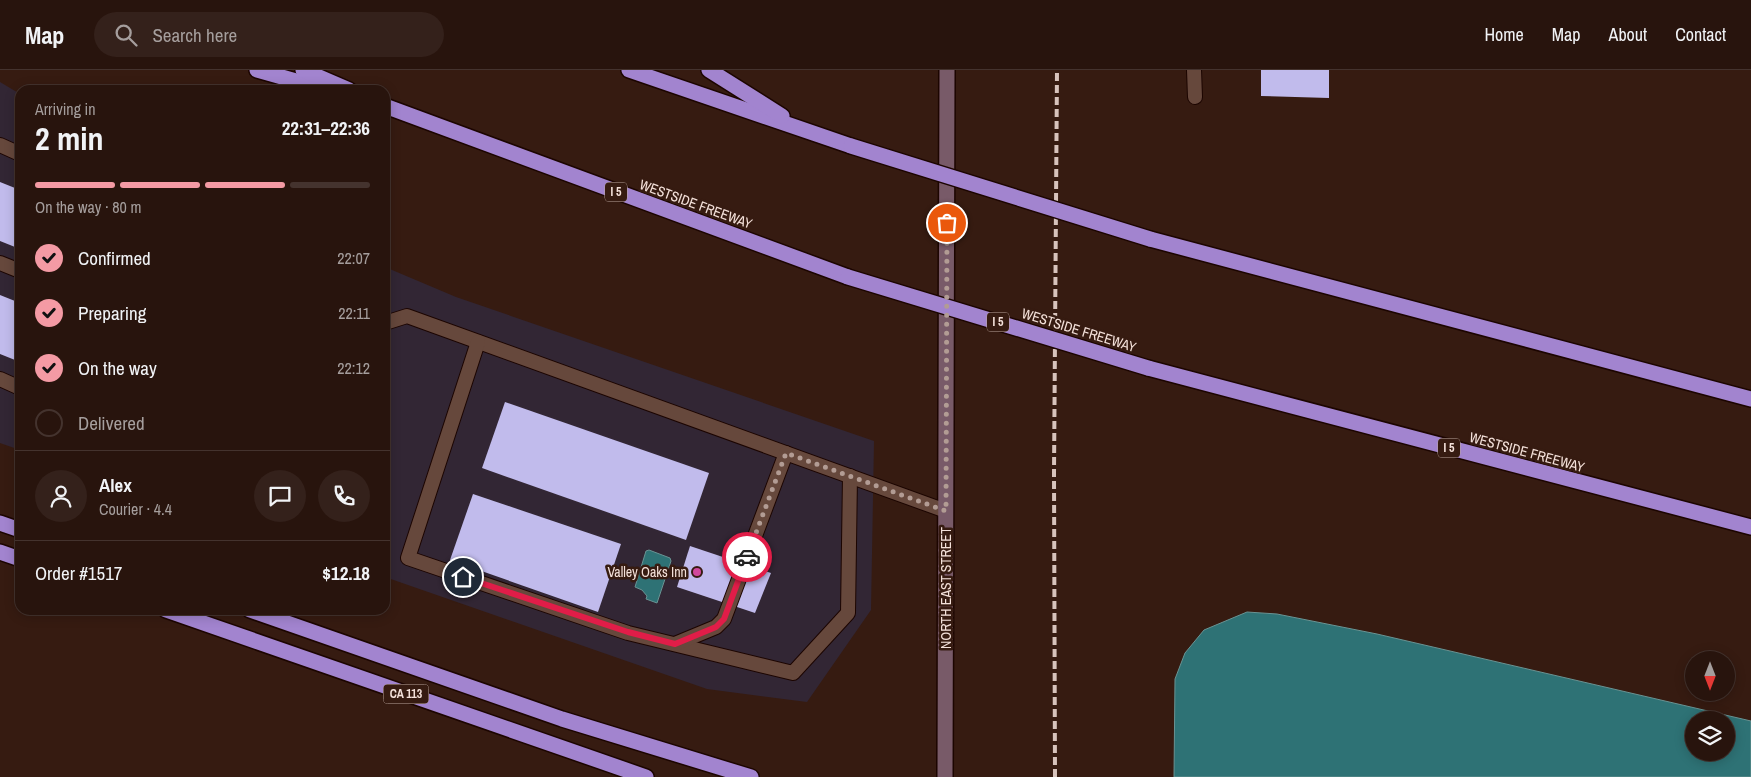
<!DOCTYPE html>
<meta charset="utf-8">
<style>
body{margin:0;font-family:"Archivo Narrow",sans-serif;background:#34211b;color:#f1f3f6;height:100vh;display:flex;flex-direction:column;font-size:19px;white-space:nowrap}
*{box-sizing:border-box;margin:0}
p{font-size:16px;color:#a59e9d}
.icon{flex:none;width:28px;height:28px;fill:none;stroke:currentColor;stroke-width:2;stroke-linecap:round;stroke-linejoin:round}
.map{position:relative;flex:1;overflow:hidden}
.panel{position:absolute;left:15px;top:15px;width:375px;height:530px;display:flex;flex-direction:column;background:#28140d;border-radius:15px;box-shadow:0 2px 12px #0003,0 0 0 1px #44332e}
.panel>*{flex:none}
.needle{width:32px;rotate:180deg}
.buttons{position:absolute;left:1685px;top:581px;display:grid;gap:10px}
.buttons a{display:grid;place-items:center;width:50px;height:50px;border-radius:50%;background:#28140d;box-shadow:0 2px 12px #0003,0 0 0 1px #44332e;font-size:25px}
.pin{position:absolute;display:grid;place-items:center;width:42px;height:42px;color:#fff;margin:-21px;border:2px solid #fff;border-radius:50%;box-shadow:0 1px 5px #0007}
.courier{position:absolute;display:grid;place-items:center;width:50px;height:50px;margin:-25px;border:4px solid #e11d48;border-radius:50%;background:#fff;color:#222;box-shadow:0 1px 6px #0007}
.head em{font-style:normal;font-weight:800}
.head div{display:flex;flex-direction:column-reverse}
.head{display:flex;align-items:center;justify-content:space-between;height:85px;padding:0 20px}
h1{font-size:32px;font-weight:800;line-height:38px}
.bar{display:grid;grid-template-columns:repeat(4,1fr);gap:8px 5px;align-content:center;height:60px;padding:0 20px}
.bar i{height:6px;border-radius:4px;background:#44332e}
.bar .current{background:#f49aa4}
.bar p{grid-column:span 4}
.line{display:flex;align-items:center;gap:12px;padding:0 20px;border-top:1px solid #44332e}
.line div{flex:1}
.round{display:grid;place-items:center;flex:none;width:52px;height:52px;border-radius:26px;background:#34211b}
ol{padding:0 20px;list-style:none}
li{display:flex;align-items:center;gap:15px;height:55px}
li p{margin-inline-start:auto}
li .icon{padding:5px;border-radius:50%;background:#f49aa4;color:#111;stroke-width:4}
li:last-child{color:#a59e9d}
li i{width:28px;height:28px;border:2px solid #44332e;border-radius:50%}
header{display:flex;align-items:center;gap:30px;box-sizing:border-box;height:70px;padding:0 25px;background:#28140d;border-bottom:1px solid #44332e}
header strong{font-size:24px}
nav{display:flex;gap:28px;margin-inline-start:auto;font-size:18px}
.search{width:350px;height:45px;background:#34211b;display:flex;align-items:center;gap:12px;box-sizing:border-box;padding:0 18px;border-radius:28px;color:#a59e9d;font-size:19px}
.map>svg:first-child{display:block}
</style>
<header>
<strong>Map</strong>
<div class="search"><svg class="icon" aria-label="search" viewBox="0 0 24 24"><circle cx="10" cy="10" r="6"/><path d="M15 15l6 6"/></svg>Search here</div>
<nav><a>Home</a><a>Map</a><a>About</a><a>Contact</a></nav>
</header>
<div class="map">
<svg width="1751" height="707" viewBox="0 0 1751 707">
<rect width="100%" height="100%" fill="#361b11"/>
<g fill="#322634">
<polygon points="0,12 20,24 20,380 0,373"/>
<polygon points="385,197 456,227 874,371 871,540 807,632 707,619 385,507"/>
</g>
<g fill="#2e7275" stroke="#699393" fill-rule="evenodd">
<polygon points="649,480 670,488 671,491 657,533 646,529 647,526 642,520 635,517 646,481"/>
<path d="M1247,542l30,2 100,20 374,87v56h-577l1,-98 10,-26 19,-23zM1694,650h32v32h-32z"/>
</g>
<g fill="#c1bbec">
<polygon points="1261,0 1329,0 1329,28 1261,26"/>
<polygon points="0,112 20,120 20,179 0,171"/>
<polygon points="0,225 20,233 20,292 0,284"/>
<polygon points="505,332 709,403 686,470 482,398"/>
<polygon points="473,424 621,474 598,542 450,490"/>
<polygon points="690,476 771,503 755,543 677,517"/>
</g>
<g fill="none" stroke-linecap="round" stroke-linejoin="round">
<defs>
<g id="lane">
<polyline points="1194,0 1195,27"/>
<polyline points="0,75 20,84"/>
<polyline points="0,193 20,201"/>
<polyline points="385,253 407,246 946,441"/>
<polyline points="478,272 408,488 628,563 793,603 848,543 850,406"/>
<polyline points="0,309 20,318"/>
<polyline points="675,574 716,557 724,549 786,383"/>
</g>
<polyline id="secondary" points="945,707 947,0"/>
<g id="highway">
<polyline points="257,0 328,20"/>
<polyline points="303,0 349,20"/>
<polyline points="629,0 851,76"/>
<polyline points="709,0 782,46"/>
<polyline points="385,36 848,207"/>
<polyline points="1150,169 1751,329"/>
<polyline points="1148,298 1751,457"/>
<polyline points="0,453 20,460"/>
<polyline points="0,482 20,489"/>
<polyline points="166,540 646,707"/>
<polyline points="250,540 562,649 751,707"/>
</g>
</defs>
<use href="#lane" stroke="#1c0500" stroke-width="16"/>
<use href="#secondary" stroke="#1c0500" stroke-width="18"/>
<use href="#highway" stroke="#1c0500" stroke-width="18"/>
<use href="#lane" stroke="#66483c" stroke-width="14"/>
<use href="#secondary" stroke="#785a68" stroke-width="15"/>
<use href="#highway" stroke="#a284cf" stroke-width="15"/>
<polyline stroke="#d7c3bc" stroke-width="4" stroke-dasharray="8 4" stroke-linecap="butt" points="1055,707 1054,403 1057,0"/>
<defs>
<g id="highway-bridge">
<polyline points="851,76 1150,169"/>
<polyline points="848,207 1148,298"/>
</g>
</defs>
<use href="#highway-bridge" stroke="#1c0500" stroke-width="18" stroke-linecap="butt"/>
<use href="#highway-bridge" stroke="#a284cf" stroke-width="15"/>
</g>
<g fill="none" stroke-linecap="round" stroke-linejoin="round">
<polyline stroke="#b29c94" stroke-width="5" stroke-dasharray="0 9" points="747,487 786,383 946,441 947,153"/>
<polyline stroke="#e11d48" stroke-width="6" points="463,507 628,562 675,574 716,557 724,549 747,487"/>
</g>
<circle fill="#d1479c" stroke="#361b11" stroke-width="2" cx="697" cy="502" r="5"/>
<g text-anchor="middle" stroke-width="5" stroke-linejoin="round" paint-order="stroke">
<g fill="#361b11" stroke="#bba69e" stroke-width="1">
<rect x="605" y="112.5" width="22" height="19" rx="4"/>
<rect x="987" y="242.5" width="22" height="19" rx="4"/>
<rect x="1438" y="368.5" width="22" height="19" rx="4"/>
<rect x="383.5" y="614.5" width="45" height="19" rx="4"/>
</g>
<g font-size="12" font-weight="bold" fill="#f4e1da">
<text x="616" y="126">I 5</text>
<text x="998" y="256">I 5</text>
<text x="1449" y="382">I 5</text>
<text x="406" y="628">CA 113</text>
</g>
<g font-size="14" fill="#f4e1da" stroke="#361b11">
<text transform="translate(696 134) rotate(20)" y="5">WESTSIDE FREEWAY</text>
<text transform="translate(1079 260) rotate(17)" y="5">WESTSIDE FREEWAY</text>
<text transform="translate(1527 382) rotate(15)" y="5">WESTSIDE FREEWAY</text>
<text transform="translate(946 518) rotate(-90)" y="5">NORTH EAST STREET</text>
</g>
<g font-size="14" fill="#f4e1da" stroke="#361b11" text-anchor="end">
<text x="687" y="507">Valley Oaks Inn</text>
</g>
</g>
</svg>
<div class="buttons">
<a><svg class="needle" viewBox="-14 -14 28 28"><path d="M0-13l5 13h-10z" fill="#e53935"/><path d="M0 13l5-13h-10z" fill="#a59e9d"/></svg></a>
<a><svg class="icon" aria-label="layers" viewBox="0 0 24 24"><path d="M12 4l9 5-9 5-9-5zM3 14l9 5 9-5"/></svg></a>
</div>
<div class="pin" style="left:947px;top:153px;background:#ea580c"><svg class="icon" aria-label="bag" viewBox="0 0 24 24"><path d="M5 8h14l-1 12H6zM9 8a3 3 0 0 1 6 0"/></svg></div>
<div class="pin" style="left:463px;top:507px;background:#1f2937"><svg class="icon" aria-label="home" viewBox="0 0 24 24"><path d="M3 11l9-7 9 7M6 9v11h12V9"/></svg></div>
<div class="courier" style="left:747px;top:487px"><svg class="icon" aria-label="car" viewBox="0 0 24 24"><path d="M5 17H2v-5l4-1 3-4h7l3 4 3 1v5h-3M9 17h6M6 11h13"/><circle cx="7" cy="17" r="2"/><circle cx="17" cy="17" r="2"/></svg></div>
<section class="panel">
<div class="head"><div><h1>2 min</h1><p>Arriving in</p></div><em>22:31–22:36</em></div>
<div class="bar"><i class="current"></i><i class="current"></i><i class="current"></i><i></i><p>On the way · 80 m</p></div>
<ol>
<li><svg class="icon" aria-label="check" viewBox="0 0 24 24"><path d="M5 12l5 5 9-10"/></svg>Confirmed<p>22:07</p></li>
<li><svg class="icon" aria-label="check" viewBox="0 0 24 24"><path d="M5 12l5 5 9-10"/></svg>Preparing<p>22:11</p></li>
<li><svg class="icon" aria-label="check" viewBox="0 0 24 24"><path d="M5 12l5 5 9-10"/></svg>On the way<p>22:12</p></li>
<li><i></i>Delivered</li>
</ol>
<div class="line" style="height:90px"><a class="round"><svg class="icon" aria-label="person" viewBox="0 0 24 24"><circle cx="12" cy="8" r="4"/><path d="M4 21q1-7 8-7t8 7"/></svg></a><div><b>Alex</b><p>Courier · 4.4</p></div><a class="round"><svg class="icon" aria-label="chat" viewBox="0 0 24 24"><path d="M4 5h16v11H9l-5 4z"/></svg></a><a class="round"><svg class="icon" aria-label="phone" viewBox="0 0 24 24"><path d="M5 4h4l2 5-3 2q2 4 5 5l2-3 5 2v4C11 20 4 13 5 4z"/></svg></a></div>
<div class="line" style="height:65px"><div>Order #1517</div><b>$12.18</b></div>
</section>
</div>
